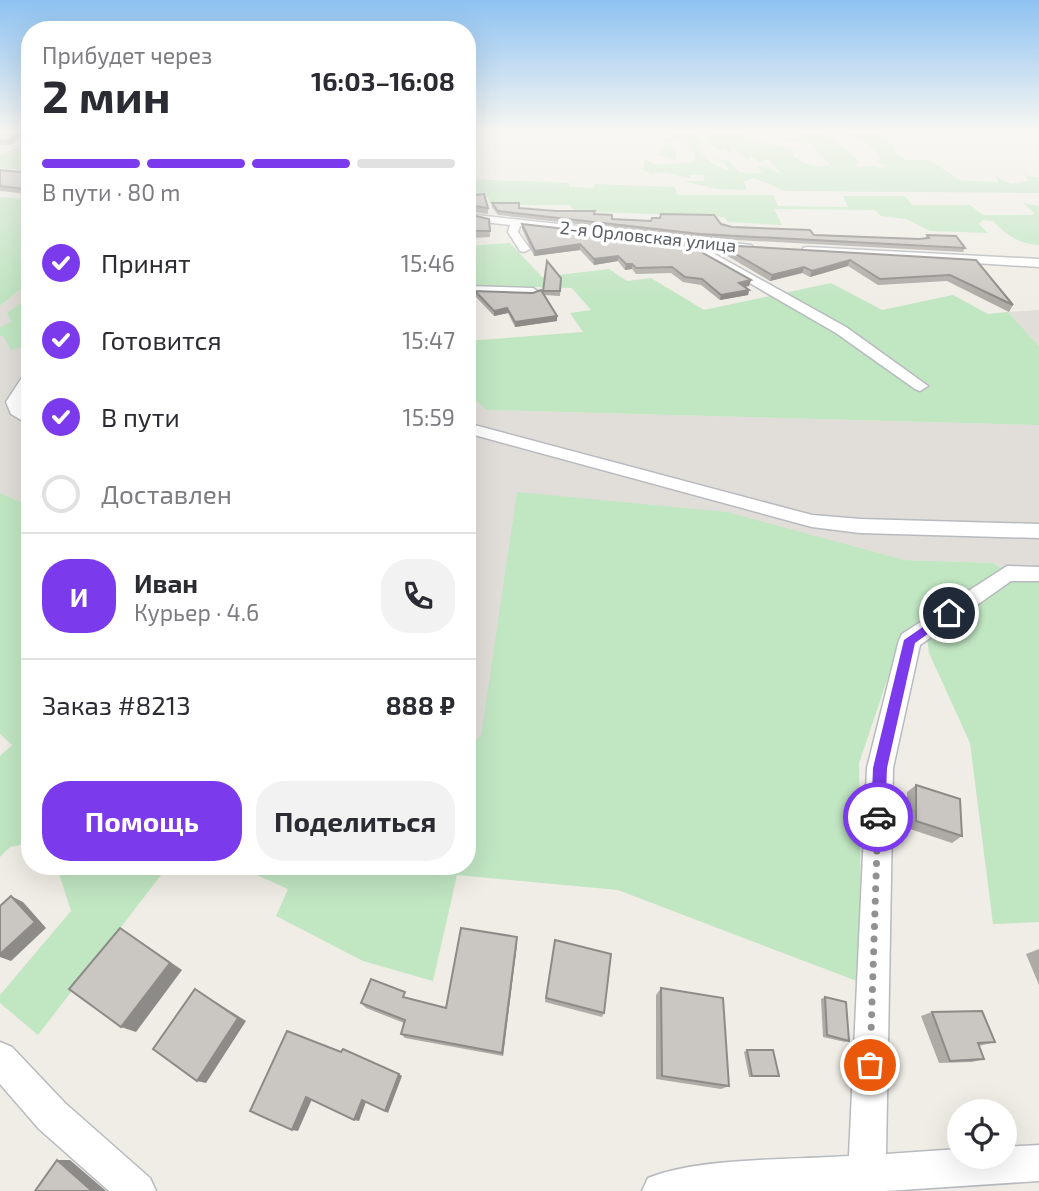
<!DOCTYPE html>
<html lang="ru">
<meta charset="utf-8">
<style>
body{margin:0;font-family:"Exo 2",sans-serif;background:#f2f2f3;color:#2b2b33;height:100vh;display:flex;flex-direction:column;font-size:26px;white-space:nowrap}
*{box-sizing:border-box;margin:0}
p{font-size:23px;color:#7c7c81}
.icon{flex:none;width:38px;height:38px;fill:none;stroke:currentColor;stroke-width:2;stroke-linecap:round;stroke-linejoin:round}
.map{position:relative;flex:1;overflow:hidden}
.side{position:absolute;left:21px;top:21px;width:455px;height:854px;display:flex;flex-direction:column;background:#fff;border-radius:28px;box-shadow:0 7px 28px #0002}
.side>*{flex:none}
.controls{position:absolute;left:947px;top:1099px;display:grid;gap:14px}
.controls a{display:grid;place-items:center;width:70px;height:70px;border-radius:50%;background:#fff;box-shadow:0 7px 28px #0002;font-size:35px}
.pin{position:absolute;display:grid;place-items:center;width:60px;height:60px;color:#fff;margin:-30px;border:4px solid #fff;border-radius:50%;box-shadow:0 2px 7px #0007}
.courier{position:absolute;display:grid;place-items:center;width:70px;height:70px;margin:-35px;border:5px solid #7c3aed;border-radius:50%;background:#fff;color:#222;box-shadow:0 2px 9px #0007}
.head em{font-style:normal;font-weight:700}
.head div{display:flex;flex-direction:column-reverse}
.head{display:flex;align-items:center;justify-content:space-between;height:119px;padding:0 21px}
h1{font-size:46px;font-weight:700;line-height:52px}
.bar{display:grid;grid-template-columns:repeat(4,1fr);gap:10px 7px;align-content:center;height:84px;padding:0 21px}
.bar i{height:9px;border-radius:5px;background:#e1e1e2}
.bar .current{background:#7c3aed}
.bar p{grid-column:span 4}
.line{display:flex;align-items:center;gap:18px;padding:0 21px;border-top:2px solid #e1e1e2}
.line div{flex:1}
.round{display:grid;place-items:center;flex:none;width:74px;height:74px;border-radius:28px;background:#f2f2f3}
ol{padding:0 21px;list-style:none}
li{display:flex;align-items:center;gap:21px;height:77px}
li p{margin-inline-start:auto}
li .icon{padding:7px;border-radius:50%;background:#7c3aed;color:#fff;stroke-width:4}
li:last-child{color:#7c7c81}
li i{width:38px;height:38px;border:4px solid #e1e1e2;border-radius:50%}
.cta{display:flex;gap:14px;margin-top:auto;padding:14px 21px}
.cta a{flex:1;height:80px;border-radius:28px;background:#7c3aed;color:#fff;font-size:28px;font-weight:700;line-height:80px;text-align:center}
.cta a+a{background:#f2f2f3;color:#2b2b33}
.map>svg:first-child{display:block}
</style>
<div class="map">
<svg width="1039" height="1191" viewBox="0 0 1039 1191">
<rect width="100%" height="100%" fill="#efede5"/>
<g fill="#e1ded9">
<polygon points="30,281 30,506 0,493 0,306"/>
<polygon points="1039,310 1039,346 1008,312"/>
<polygon points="467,392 486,410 1039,425 1039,580 1016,579 994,563 904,560 481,737 467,749"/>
</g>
<g fill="#c1e6c2">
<path d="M679,131h15l7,13 -4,3c9,11 18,22 32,23l-5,-8 -10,-4 15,3 10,11 23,1 -4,-6 5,-2 18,9 -12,-15 -9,4 -9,-7 -3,4 -18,-15 3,10 -9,-8 -4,5 -12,-10 -4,-11h15l6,4h6l-1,-3h11l3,6 47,11 3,2 -1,5c12,8 23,12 37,9l-20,-22 -26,-3 11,-2 2,-5 34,4 27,23 -3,8 18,-3 9,4 4,-4 -11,-3 7,-4c-10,-9 -21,-25 -36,-20l-14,-7h37l17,6 11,17 9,6h23l31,20 39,3 -4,-7 16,8 18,-3 -5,-6 15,3v15l-254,-2 -31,-13 -10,3 3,9 -29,-1 -35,-8h21v-6h-14v3l-30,-6 -9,2 -8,-4 2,-11 11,6 38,-3 1,-8 -11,-17 -16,6 8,8v9l-17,-5 6,-9 -3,-8h7z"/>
<polygon points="30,143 30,171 0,168 0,155"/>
<path d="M467,179l102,4 1,4 23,1 2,-4 80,3 2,8h96l5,11 70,1 -5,-11h62l7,9h58l13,10h51l-1,-3 -10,-9 16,3v39c-20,-1 -33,-10 -46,-24l-10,-1 -4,4 9,9 -58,-2 -24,-12 -25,-3 -6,-6 -101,-1 8,16 -54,-3 -4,-5 -149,-6 -6,-6h-78l-3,-8 -21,2z"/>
<polygon points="0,197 30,200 30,281 0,306"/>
<polygon points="510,243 542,277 609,269 627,281 651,278 704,310 831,283 882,310 953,295 988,314 1008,312 1039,346 1039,425 486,410 467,392 467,341 583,332 570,313 591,310 572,288 467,285 467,246"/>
<polygon points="30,296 30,332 20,336 27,346 11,350 3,336 0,336 0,327 12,322 7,313"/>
<polygon points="517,492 727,512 904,560 994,563 1016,579 1039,580 1039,922 993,924 970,743 929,653 924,614 900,642 859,763 862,983 618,890 457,875 433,981 363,961 276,916 288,889 237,866 467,866 467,749 481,736"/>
<polygon points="0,493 30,506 30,843 10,847 0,857 0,756 12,745 0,734"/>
<polygon points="66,866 168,866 38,1035 0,1003 0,995 71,911 59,874"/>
</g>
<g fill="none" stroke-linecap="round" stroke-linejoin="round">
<defs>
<g id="minor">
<polygon points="467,214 751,245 753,247 747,250 707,246 711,252 846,327 928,386 920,391 915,389 836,333 703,256 694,245 520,226 518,232 530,249 524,252 520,251 508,232 510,225 467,220"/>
<polygon points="807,247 1039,259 1039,267 803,252 803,248"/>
<polygon points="467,286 533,288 539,292 533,296 467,294"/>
<polygon points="30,372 30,389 22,402 24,409 30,413 30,425 11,414 6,402 25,373"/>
<polygon points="467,423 812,515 860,519 1039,524 1039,538 860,533 812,527 467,433"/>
<path d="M1007,566l32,1v14h-28l-91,64 -27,123 -7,386 73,-5v8h45v-10l35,-2v36l-153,10h-244l6,-13c51,-21 144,-18 201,-22l18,-388 32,-128 3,-6z"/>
<polygon points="0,1042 12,1047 65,1103 150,1178 156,1191 109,1191 39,1129 0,1084"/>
</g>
</defs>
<use href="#minor" stroke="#b7babe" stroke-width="3"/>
<use href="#minor" fill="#fff" fill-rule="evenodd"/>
</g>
<g fill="#aeaba7">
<polygon points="0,131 27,131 10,145 0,145"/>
<polygon points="0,170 30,173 30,194 0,191"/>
<polygon points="467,196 488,208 488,214 467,211"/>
<polygon points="492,203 519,208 594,214 612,219 721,224 732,227 814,235 925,239 927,235 965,248 963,252 699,238 498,215 492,207"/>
<polygon points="467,214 489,219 490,237 473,238 473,232 467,232"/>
<polygon points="522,224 703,253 751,280 749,286 745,287 749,290 748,295 720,300 701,285 683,282 671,273 636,274 632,269 625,270 618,261 594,265 580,250 534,256 522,229"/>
<polygon points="720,245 976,260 1013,305 1009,312 947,281 878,285 848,266 810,277 802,273 770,281 719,251"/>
<polygon points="547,261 561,278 560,296 544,295 557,321 515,327 508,313 494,316 476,297 475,291 543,293"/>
<polygon points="916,785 962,836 952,843 907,828 907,792"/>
<polygon points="555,940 604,1013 602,1017 545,1002"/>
<polygon points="517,944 503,1056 405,1038 401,1034 404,1023 366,1008 361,1003 409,998 446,1008"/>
<polygon points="1039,949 1039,985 1026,954"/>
<polygon points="661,988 729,1086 721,1089 656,1079 656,995"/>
<polygon points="825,997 849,1041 845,1042 823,1037 821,999"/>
<polygon points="932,1012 995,1042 979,1046 984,1059 972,1062 939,1063 921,1016"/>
<polygon points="747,1050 779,1076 776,1077 749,1077 744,1052"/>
</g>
<g fill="#8d8b88">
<polygon points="20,131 27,131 10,145 8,141"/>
<polygon points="580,244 580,250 534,256 535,251"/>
<polygon points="618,256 618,261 594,265 594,259"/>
<polygon points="850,260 848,266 810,277 812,271"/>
<polygon points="626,264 632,264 632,269 625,270"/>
<polygon points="804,267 802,273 770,281 772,275"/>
<polygon points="751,280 749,286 738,288 739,283"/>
<polygon points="749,290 748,295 720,300 721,295"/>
<polygon points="507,308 508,313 494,316 494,311"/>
<polygon points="557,316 557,321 515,327 515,322"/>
<polygon points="11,896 23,902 46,928 11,961 0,957 0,954"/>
<polygon points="120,928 134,937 182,970 136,1032 121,1027"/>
<polygon points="517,937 517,944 503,1056 502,1053"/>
<polygon points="195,989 246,1021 206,1083 197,1081"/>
<polygon points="399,1074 402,1076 388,1113 385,1111"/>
<polygon points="306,1097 312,1099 298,1131 292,1130"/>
<polygon points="362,1100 366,1102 359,1121 354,1120"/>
<polygon points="57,1160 70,1160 106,1191 92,1191"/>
</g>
<g fill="#cac7c2" stroke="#8d8b88" stroke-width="2">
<polygon points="0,131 20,131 8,141 0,141"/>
<polygon points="0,170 30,173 30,187 26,189 0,186"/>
<polygon points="484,194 488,208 467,205 467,196"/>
<polygon points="492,203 519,203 519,208 556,211 595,211 594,214 612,215 612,219 651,221 652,218 660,218 661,214 714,215 721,224 732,227 810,230 814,235 919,239 929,238 927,235 956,236 965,248 700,234 498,211"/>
<polygon points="467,214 489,219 490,231 473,231 473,226 467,226"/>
<polygon points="522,224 695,244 703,253 751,280 739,283 749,290 721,295 702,279 685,277 672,267 636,268 632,264 626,264 618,256 594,259 580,244 535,251"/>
<polygon points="720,245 976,260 1013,305 950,275 880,279 850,260 812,271 804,267 772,275"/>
<polygon points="547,261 561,278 560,291 543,291"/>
<polygon points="541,290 557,316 515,322 507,308 494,311 475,291 533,293"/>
<polygon points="916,785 960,799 962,836 916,821"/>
<polygon points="11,896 35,922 0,954 0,906"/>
<polygon points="120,928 170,963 121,1027 69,989"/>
<polygon points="461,928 517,937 502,1053 401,1034 405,1020 361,1003 371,979 405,992 403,997 446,1008"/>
<polygon points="555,940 611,954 604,1013 546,998"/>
<polygon points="661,988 723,998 729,1086 662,1076"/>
<polygon points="195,989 238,1018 197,1081 153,1049"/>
<polygon points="825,997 846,1002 849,1041 827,1035"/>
<polygon points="982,1011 995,1042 978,1043 984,1059 950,1061 932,1012"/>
<polygon points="287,1031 341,1052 343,1049 399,1074 385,1111 362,1100 354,1120 306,1097 292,1130 250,1111"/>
<polygon points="747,1050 773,1050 779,1076 752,1076"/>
<polygon points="57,1160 92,1191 35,1191"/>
</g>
<linearGradient id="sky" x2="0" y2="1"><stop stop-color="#8dc2f1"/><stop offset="0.44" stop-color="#f8f7f3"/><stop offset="1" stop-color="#f8f7f3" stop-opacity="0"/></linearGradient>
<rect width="1039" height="298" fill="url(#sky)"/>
<polygon fill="#7c3aed" points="949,609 954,613 953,616 915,643 887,768 885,817 883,822 878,824 873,822 871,817 873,768 904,640"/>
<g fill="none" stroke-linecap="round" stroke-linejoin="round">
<polyline stroke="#909192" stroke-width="7" stroke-dasharray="0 12.6" points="870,1065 878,817"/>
</g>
<g text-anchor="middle" stroke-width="7" stroke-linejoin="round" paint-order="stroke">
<g font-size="18" fill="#5d6065" stroke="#fff">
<text transform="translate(648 237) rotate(6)" y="6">2-я Орловская улица</text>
</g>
</g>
</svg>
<div class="controls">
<a><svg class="icon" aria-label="locate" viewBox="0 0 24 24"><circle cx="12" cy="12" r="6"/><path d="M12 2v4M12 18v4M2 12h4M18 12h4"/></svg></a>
</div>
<div class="pin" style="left:870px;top:1065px;background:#ea580c"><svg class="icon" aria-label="bag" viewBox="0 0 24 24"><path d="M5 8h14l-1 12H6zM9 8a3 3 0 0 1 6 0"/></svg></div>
<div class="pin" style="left:949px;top:613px;background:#1f2937"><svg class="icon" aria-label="home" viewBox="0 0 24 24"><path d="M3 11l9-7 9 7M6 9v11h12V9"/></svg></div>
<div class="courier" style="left:878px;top:817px"><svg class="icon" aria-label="car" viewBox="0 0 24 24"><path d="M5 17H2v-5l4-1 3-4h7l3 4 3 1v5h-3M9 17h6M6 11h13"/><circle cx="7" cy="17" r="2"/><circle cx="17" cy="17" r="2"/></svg></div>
<section class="side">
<div class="head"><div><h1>2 мин</h1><p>Прибудет через</p></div><em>16:03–16:08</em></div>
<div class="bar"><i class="current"></i><i class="current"></i><i class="current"></i><i></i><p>В пути · 80 m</p></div>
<ol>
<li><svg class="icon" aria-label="check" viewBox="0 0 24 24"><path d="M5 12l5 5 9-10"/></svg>Принят<p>15:46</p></li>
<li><svg class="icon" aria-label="check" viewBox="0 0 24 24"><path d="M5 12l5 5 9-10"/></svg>Готовится<p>15:47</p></li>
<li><svg class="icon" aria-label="check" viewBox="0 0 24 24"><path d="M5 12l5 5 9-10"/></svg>В пути<p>15:59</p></li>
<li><i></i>Доставлен</li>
</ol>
<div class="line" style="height:126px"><b class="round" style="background:#7c3aed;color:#fff">И</b><div><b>Иван</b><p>Курьер · 4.6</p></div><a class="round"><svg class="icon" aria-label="phone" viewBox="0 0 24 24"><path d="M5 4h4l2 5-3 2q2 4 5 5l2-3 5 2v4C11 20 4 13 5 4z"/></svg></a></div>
<div class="line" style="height:91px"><div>Заказ #8213</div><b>888 ₽</b></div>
<div class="cta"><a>Помощь</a><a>Поделиться</a></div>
</section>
</div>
